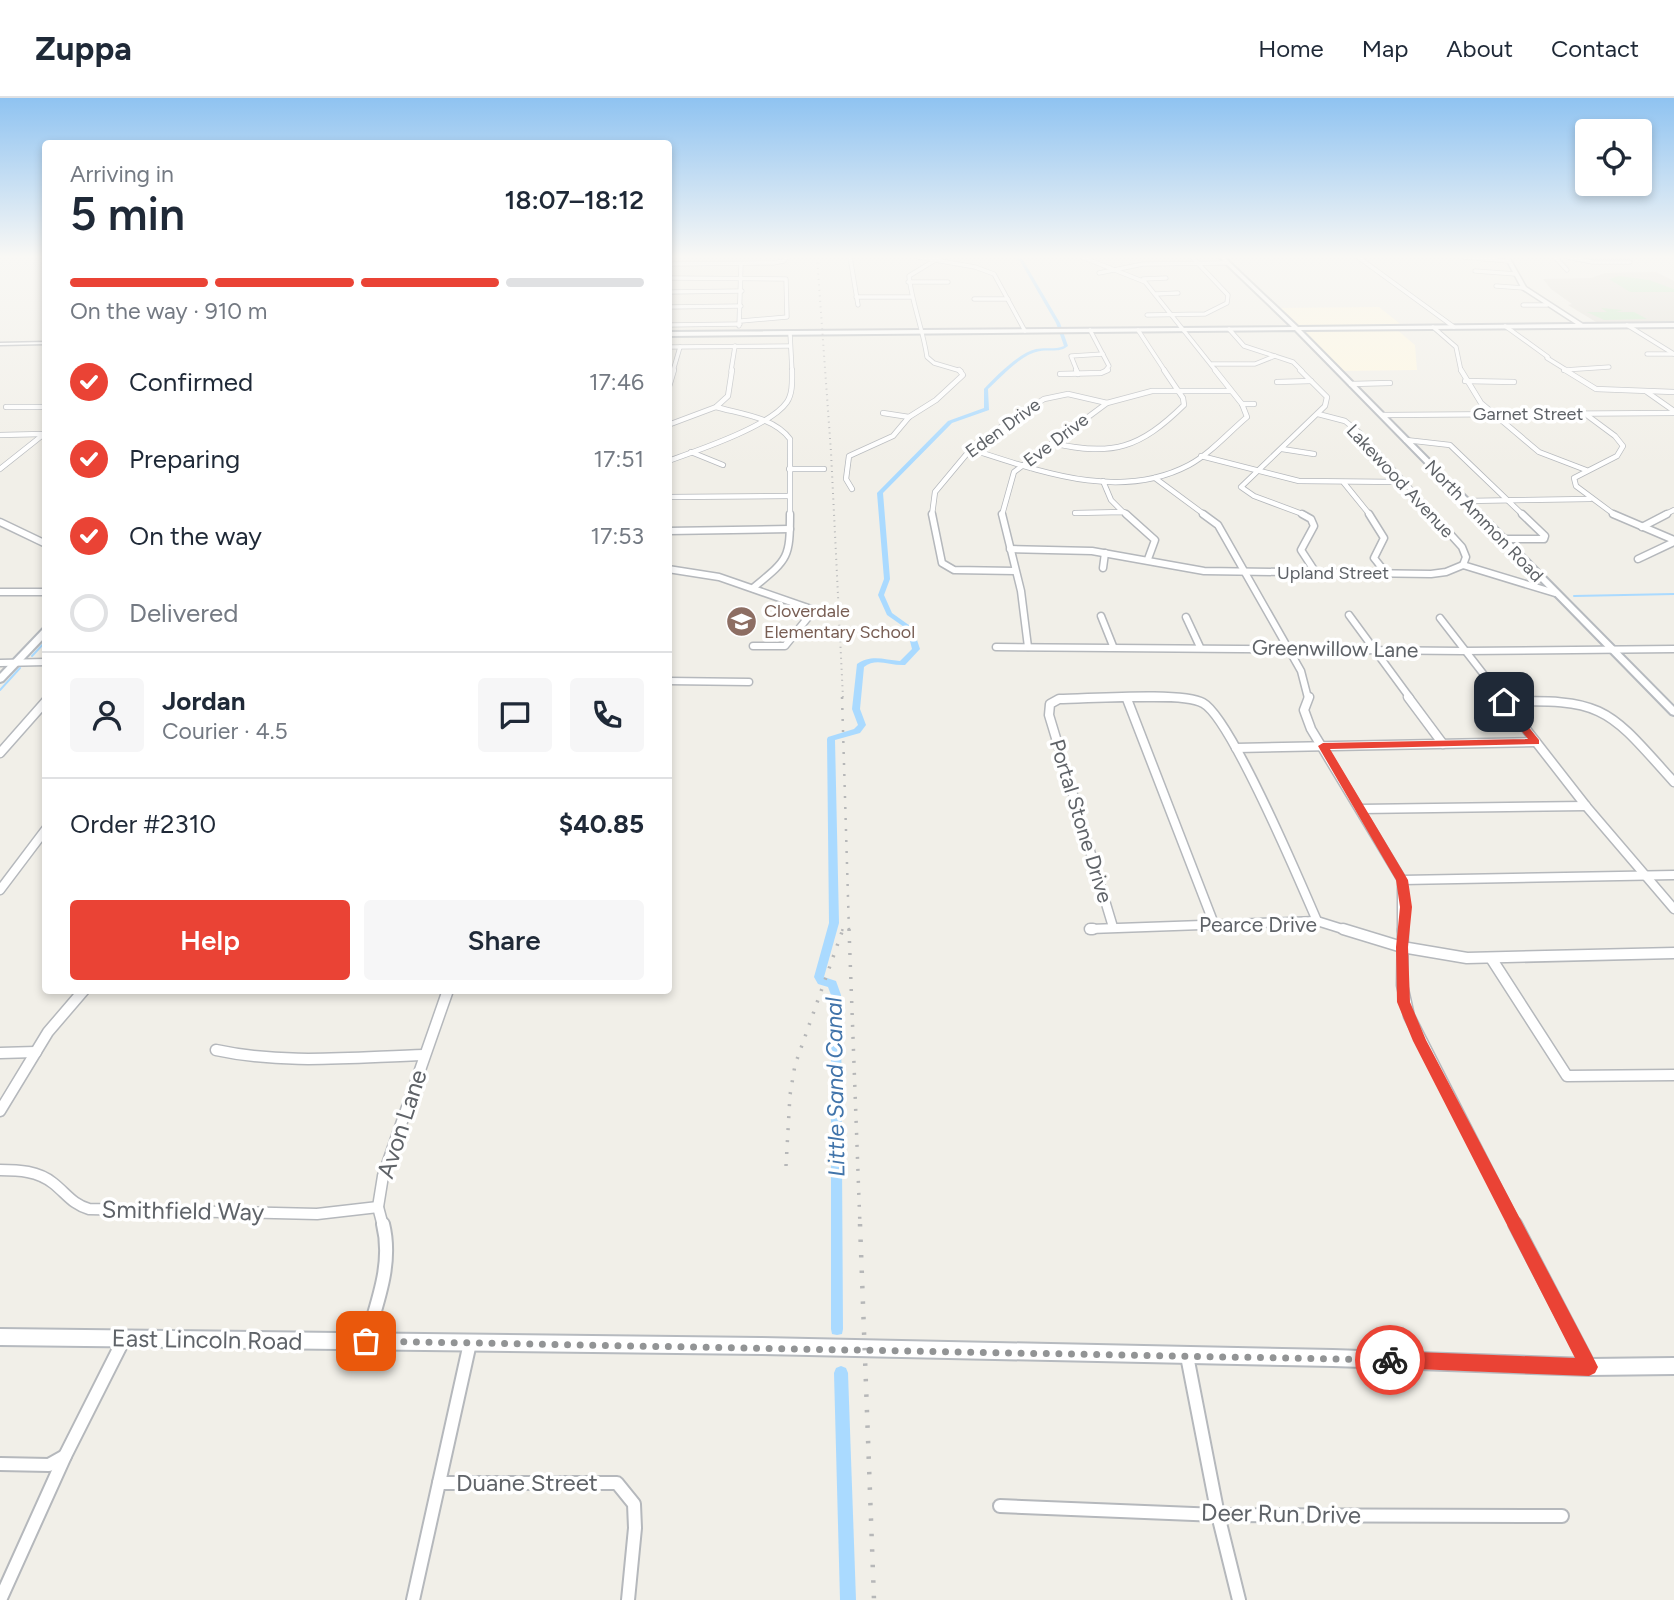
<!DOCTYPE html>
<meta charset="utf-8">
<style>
body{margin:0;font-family:Figtree,sans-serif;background:#f6f6f7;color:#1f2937;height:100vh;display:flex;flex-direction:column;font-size:26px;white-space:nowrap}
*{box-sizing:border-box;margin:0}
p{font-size:23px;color:#747a83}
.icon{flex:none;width:38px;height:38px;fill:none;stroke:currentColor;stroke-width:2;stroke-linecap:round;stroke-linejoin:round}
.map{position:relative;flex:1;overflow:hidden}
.details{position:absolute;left:42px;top:42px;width:630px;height:854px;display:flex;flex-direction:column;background:#fff;border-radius:7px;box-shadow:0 4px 10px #0003}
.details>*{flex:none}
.controls{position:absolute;left:1575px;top:21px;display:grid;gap:14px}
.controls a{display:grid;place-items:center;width:77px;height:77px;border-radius:7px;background:#fff;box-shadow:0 4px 10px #0003;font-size:35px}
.pin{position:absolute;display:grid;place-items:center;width:60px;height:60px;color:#fff;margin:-30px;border-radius:14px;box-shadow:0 4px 10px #0006}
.courier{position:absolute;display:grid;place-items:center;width:70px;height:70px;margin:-35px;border:5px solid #ea4335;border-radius:50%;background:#fff;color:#222;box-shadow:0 2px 9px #0007}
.overview em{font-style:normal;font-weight:600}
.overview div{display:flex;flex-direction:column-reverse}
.overview{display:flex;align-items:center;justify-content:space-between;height:119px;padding:0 28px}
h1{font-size:46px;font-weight:600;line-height:52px}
.bar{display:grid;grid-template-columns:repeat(4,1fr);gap:10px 7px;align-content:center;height:84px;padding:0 28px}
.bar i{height:9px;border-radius:5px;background:#e0e1e3}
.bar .on{background:#ea4335}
.bar p{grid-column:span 4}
.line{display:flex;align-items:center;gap:18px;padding:0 28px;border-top:2px solid #e0e1e3}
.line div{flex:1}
.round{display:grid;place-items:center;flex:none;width:74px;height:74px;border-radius:7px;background:#f6f6f7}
ol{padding:0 28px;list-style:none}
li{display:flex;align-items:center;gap:21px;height:77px}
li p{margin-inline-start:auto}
li .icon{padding:7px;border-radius:50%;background:#ea4335;color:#fff;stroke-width:4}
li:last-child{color:#747a83}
li i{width:38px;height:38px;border:4px solid #e0e1e3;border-radius:50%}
.button{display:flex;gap:14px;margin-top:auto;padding:14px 28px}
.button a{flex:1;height:80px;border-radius:7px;background:#ea4335;color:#fff;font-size:28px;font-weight:600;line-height:80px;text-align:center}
.button a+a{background:#f6f6f7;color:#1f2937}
header{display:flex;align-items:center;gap:42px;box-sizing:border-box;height:98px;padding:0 35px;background:#fff;border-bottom:2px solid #e0e1e3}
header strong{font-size:33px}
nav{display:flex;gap:38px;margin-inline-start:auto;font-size:24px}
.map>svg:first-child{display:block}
</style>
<header>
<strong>Zuppa</strong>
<nav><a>Home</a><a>Map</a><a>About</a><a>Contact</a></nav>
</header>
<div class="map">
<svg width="1674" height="1502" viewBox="0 0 1674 1502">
<rect width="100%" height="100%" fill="#f1efe8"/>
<polygon fill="#fef7e0" points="1379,209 1404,229 1395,230 1415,247 1417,272 1338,273 1275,210"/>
<polygon fill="#e1ded6" points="1656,174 1674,183 1674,227 1601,227 1568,207 1572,206 1551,191 1543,181 1591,180 1605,175"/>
<g fill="#c5e8c5">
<polygon points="1619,178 1649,182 1674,191 1674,194 1630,194 1609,181"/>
<polygon points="1601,210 1623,212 1616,214 1634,214 1647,221 1604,222 1587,214 1607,214"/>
</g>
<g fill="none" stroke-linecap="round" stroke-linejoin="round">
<g stroke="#aadaff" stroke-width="2">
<polyline points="1574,498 1674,496"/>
<polyline points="32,558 46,543"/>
<polyline points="0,592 20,570"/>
</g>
<g fill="#aadaff" fill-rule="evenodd">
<path d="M1014,159h5l4,3 37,63 8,23c-10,8 -20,2 -32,6 -16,4 -36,26 -48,37l1,21 -37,13 -69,70 7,86 -6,16 8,18 21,15 7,21 -15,16c-15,1 -29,-8 -41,2l-4,42 6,16 -6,8 -25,7 4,183 -15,54 12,4 5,14 2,334 -1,5 -5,1 -5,-1 -1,-5v-334l-3,-8 -10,-3 -4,-7 15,-54 -2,-184 1,-2 26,-8 4,-4 -6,-16 5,-45c14,-10 28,-4 43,-3l12,-12 -5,-20 -20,-14 -9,-20 6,-16 -7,-86 71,-72 36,-13v-19c12,-13 35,-36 52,-40 10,-2 18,1 28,-3l-8,-23 -36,-62z"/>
<polygon points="841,1268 846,1270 848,1275 856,1502 840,1502 834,1275 836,1270"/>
</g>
<defs>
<g id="minor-far5">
<polyline points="850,159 858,207"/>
<polyline points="918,159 975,169 994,176 1025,233"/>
<path d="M940,159l-31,19c3,28 14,53 18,81l7,6 27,8"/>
<polyline points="1082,159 1145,184 1216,273"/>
<polyline points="1358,159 1454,229"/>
<polyline points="1463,159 1509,163"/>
<polyline points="1555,159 1567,172"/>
<polyline points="1568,159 1592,164 1630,164"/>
<polyline points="668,166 773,165 784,163 786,159"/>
<polyline points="1475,173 1516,176"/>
<polyline points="1099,175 1143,166 1226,165"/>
<polyline points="668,180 786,181 787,219 741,223"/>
<polyline points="1143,181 1166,180"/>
<polyline points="908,184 948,184"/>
<polyline points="1496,188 1524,190"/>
<polyline points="668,194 742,193"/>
<polyline points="1156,196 1178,195"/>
<polyline points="856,199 911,199"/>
<polyline points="974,201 1008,201"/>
<polyline points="1523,207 1547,207"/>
<polyline points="668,209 741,208"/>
<polyline points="1147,217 1205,216 1227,205 1228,197 1192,159"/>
<polyline points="668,227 740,226"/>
<polyline points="1627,227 1674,256"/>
<polyline points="739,228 741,166"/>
<polyline points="1505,228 1548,259"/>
<polyline points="1433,229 1456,249 1461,273"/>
<polyline points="1229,231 1244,248 1293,264 1302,273"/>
<polyline points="1090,232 1109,268 1105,273"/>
<polyline points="1138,232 1165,273"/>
<polyline points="790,235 792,273"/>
<polyline points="668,249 789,248"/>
<polyline points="1647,256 1674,256"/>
<polyline points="1547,260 1568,273"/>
<polyline points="1212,266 1255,266 1275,258"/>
<polyline points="1564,272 1609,269"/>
<polyline points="673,273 680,249"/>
<polyline points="731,273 735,248"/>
<polyline points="1077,273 1071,258 1103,256"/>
</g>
<g id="minor-far4">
<polyline points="1076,272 1078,276"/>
<polyline points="1300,272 1327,299 1325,308 1241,389 1254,398 1305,417"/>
<polyline points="1461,272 1481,305 1539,354 1586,372"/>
<polyline points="1564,272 1569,272"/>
<polyline points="1565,272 1596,291 1674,294"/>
<polyline points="1060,276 1101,275 1108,272"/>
<polyline points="1465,283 1514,284"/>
<polyline points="1277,284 1311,283"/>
<polyline points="1351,286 1390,285"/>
<polyline points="668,292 674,272"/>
<polyline points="1647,294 1674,313"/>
<polyline points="1242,306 1254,306"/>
<polyline points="6,309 46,309"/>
<path d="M716,309c24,7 58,10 74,32v76"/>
<polyline points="883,315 909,319"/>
<polyline points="1584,315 1615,338 1623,348 1617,358 1574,380 1576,388 1615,417"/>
<polyline points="1318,316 1345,323 1360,335 1434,417"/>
<polyline points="1382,317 1674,315"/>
<polyline points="668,327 716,309 728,298 732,272"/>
<polyline points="0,337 43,336"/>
<polyline points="1406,342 1450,347 1523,417"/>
<path d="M1052,345c61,14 88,5 132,-38l-1,-7 -19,-28"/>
<path d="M970,351c69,22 149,53 219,16 22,-12 39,-32 58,-48l-5,-13 -27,-34"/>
<polyline points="1282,351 1314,356"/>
<polyline points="691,354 723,367"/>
<polyline points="1201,358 1299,383 1402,384"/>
<path d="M668,363c28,-10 103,-35 119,-59 6,-9 5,-22 5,-32"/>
<polyline points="0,371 44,336"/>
<polyline points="789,371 824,371"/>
<polyline points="1155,380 1205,417"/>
<polyline points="1103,383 1111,402 1122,413"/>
<polyline points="1344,385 1370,417"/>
<polyline points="852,391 846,381 849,358 893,338 909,319 936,302 963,277 959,272"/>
<polyline points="668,399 789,398"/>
<polyline points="1465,403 1590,401"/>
<polyline points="1075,415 1124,414 1128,417"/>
<polyline points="932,417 935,394 975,346 1044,301 1068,296 1107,305"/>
<polyline points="1002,417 1014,374 1107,305 1152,293 1231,293"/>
<polyline points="1664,417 1674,412"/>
</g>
<g id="minor-far3">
<polyline points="932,416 942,465 954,472 1015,473"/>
<polyline points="1002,416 1021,493 1028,549"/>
<polyline points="1126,416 1155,442 1148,461"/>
<polyline points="1203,416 1218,427 1301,573 1308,600"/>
<polyline points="1302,416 1311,421 1314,428 1301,452 1316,475"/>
<polyline points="1369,416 1384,440 1374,460 1386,475"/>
<polyline points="1432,416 1462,449 1466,459 1463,467"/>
<polyline points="1613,416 1674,442"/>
<polyline points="0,424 46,446"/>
<polyline points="1642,429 1667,416"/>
<polyline points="668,433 790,431"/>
<polyline points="1502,441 1544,441 1545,438 1522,416"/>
<polyline points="1010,451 1092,453 1204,473 1431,476 1446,474 1463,467 1555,495"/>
<polyline points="1638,461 1674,444"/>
<polyline points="1103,470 1105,455"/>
<polyline points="668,471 719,479 814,512 785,548 753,548"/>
<path d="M753,490c35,-29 37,-29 37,-74"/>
<polyline points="0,494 46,494"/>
<polyline points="1349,517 1410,600"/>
<polyline points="1101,518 1113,548"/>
<polyline points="1186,519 1200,549"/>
<polyline points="1440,520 1502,600"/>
<polyline points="996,549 1463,553 1674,551"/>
<polyline points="0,565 46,564"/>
<polyline points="668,583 749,584"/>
<polyline points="1089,600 1177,600"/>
</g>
<g id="minor-far2">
<polyline points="1309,599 1304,612 1311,631 1402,782 1402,833"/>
<polyline points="1408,599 1443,646"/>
<polyline points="1501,599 1586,708 1674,811"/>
<polyline points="1127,601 1214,826"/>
<path d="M1504,604c102,-4 105,8 170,80"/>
<polyline points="1236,650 1536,644"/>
<polyline points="0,655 46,603"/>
<polyline points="1360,711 1586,708"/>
<polyline points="1402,782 1674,777"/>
<polyline points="0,792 46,731"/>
<path d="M1113,829l-64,-212 1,-11 9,-5c28,0 123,-8 144,4 28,15 98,181 114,218"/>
<polyline points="1090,831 1317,823 1349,833"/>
</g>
<g id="minor-far1">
<polyline points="1090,831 1093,831"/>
<polyline points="1343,831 1402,849 1467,860 1674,855"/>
<polyline points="1403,831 1402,887 1409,918 1516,1128"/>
<polyline points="1491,860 1567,978 1674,977"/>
<path d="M216,952c69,15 138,7 208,5"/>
<polyline points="0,955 36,954"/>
<polyline points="0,1013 48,934 84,892"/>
<path d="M0,1072c19,0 38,1 53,13 14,11 19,21 36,26l228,5 61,-7"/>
<polyline points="383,1128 378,1109 383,1078 448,892"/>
</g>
<g id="minor">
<polyline points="1515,1126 1589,1268"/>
<path d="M366,1243c11,-39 27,-77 17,-117"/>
<polyline points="1187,1258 1218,1417 1239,1502"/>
<polyline points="0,1366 49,1367 65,1358"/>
<polyline points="439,1385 617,1385 634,1406 635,1430 628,1502"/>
<polyline points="1000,1408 1218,1417 1562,1418"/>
<polyline points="0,1502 65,1358 124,1241"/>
<polyline points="413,1502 470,1245"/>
</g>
<g id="tertiary">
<polygon points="1505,159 1509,159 1526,189 1583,226 1583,228 1579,228 1522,191"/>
<polygon points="46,244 46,246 0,247 0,245"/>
</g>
<g id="secondary">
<polygon points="1219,159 1224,159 1298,229 1674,225 1674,229 1301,232 1674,609 1674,617 1671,616 1295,232 668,238 668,234 1292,229"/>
<polygon points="43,531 46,531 46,538 3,583 0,584 0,576"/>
<polygon points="0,1231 761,1240 1333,1252 1589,1261 1674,1260 1674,1276 1589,1277 1333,1268 761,1256 0,1247"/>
</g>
</defs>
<use href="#minor-far5" stroke="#b5b8bc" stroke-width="5"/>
<use href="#minor-far4" stroke="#b5b8bc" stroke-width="6"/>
<use href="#minor-far3" stroke="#b5b8bc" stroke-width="9"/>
<use href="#minor-far2" stroke="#b5b8bc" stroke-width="11"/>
<use href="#minor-far1" stroke="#b5b8bc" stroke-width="13"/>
<use href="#minor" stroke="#b5b8bc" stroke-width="16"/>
<use href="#tertiary" stroke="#b5b8bc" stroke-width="3"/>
<use href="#secondary" stroke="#b6babf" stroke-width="4"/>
<use href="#minor-far5" stroke="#fff" stroke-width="3.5"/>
<use href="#minor-far4" stroke="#fff" stroke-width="4.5"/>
<use href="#minor-far3" stroke="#fff" stroke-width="6"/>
<use href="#minor-far2" stroke="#fff" stroke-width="8"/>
<use href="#minor-far1" stroke="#fff" stroke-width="10"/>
<use href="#minor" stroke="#fff" stroke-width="12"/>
<use href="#tertiary" fill="#fff" fill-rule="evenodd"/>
<use href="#secondary" fill="#fff" fill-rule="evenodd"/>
<polyline stroke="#b6b7b8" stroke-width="2" stroke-dasharray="1 4.5" stroke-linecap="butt" points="817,159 831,354 843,600"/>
<g stroke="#b6b7b8" stroke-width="2.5" stroke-dasharray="2 9" stroke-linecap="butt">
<polyline points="842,599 849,833"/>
<polyline points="842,833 845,824"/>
</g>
<g stroke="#b6b7b8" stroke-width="3.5" stroke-dasharray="2 10" stroke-linecap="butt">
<polyline points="849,831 860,1128"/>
<polyline points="786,1068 790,997 795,967 843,831"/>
</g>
<polyline stroke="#b6b7b8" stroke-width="4.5" stroke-dasharray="2.5 13" stroke-linecap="butt" points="860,1126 874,1502"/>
</g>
<linearGradient id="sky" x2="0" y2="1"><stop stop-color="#8fc3f1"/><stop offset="0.43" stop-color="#f9f8f5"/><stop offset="1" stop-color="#f9f8f5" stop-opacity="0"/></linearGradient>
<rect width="1674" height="369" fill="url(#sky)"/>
<polygon fill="#ea4335" points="1500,602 1507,602 1539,642 1539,646 1330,651 1408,782 1412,809 1408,849 1410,904 1426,942 1595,1263 1598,1269 1595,1275 1589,1278 1390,1270 1384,1268 1381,1262 1384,1256 1390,1253 1575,1260 1413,943 1397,904 1396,849 1400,809 1396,782 1318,648 1323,645 1528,641 1500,606"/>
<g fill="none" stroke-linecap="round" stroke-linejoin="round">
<polyline stroke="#929495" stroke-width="7" stroke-dasharray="0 12.6" points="366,1243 1390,1262"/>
</g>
<defs>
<symbol id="school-disc" viewBox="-11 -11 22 22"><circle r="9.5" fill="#8d6e63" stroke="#fff"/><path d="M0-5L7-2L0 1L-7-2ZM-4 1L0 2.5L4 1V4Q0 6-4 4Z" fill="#fff"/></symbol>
</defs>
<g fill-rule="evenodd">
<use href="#school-disc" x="724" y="506" width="35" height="35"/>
</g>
<g text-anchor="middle" stroke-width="7" stroke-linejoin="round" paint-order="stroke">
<g font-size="18" fill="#5f6368" stroke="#fff">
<text x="1528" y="322">Garnet Street</text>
<text transform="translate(1003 330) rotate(-36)" y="6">Eden Drive</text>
<text transform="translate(1056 342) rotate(-37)" y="6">Eve Drive</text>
<text transform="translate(1400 383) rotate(47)" y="6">Lakewood Avenue</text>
<text transform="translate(1484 423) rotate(46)" y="6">North Ammon Road</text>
<text x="1333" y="481">Upland Street</text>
</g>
<g font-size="18" fill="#785e54" stroke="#fff" text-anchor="start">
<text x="764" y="519">Cloverdale<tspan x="764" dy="21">Elementary School</tspan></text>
</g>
<g font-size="21" fill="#5f6368" stroke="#fff">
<text transform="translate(1335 551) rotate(1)" y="7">Greenwillow Lane</text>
<text transform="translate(1081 723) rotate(73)" y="7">Portal Stone Drive</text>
<text x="1258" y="834">Pearce Drive</text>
</g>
<g font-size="23" font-style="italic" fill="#4174aa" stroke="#fff">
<text transform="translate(835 989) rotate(-91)" y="8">Little Sand Canal</text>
</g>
<g font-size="24" fill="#5f6368" stroke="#fff">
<text transform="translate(402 1026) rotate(-72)" y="8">Avon Lane</text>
<text transform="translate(183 1113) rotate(1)" y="8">Smithfield Way</text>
<text transform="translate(207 1242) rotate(1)" y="8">East Lincoln Road</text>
<text x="527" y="1393">Duane Street</text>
<text transform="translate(1281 1416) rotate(1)" y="8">Deer Run Drive</text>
</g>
</g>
</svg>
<div class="controls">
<a><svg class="icon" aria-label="locate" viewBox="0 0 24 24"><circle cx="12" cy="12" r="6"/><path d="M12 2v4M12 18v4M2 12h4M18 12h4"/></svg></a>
</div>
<div class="pin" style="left:366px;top:1243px;background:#ea580c"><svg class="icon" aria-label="bag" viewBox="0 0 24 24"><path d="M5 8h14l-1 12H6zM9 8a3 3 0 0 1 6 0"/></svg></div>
<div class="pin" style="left:1504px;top:604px;background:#1f2937"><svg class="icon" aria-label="home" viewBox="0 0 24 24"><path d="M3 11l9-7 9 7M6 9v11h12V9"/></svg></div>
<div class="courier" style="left:1390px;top:1262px"><svg class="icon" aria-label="bike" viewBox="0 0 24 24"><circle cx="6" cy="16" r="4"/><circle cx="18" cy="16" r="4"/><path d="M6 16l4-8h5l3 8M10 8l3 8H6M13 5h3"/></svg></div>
<section class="details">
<div class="overview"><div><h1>5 min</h1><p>Arriving in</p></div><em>18:07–18:12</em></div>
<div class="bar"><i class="on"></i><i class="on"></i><i class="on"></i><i></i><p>On the way · 910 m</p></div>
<ol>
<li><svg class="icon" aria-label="check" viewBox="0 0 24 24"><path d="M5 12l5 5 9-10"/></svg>Confirmed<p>17:46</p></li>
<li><svg class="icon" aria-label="check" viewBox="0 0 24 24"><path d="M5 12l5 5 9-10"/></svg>Preparing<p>17:51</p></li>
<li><svg class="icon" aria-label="check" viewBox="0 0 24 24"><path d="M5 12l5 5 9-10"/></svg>On the way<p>17:53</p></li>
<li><i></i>Delivered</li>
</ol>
<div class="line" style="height:126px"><a class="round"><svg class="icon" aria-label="person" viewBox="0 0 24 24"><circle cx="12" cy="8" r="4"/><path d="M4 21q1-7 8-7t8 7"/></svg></a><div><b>Jordan</b><p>Courier · 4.5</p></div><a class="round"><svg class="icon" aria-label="chat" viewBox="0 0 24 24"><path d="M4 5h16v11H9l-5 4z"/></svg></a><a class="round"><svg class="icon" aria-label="phone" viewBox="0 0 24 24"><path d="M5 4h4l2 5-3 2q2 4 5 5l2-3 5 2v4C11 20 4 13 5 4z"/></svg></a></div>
<div class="line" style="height:91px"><div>Order #2310</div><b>$40.85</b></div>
<div class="button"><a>Help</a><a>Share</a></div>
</section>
</div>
